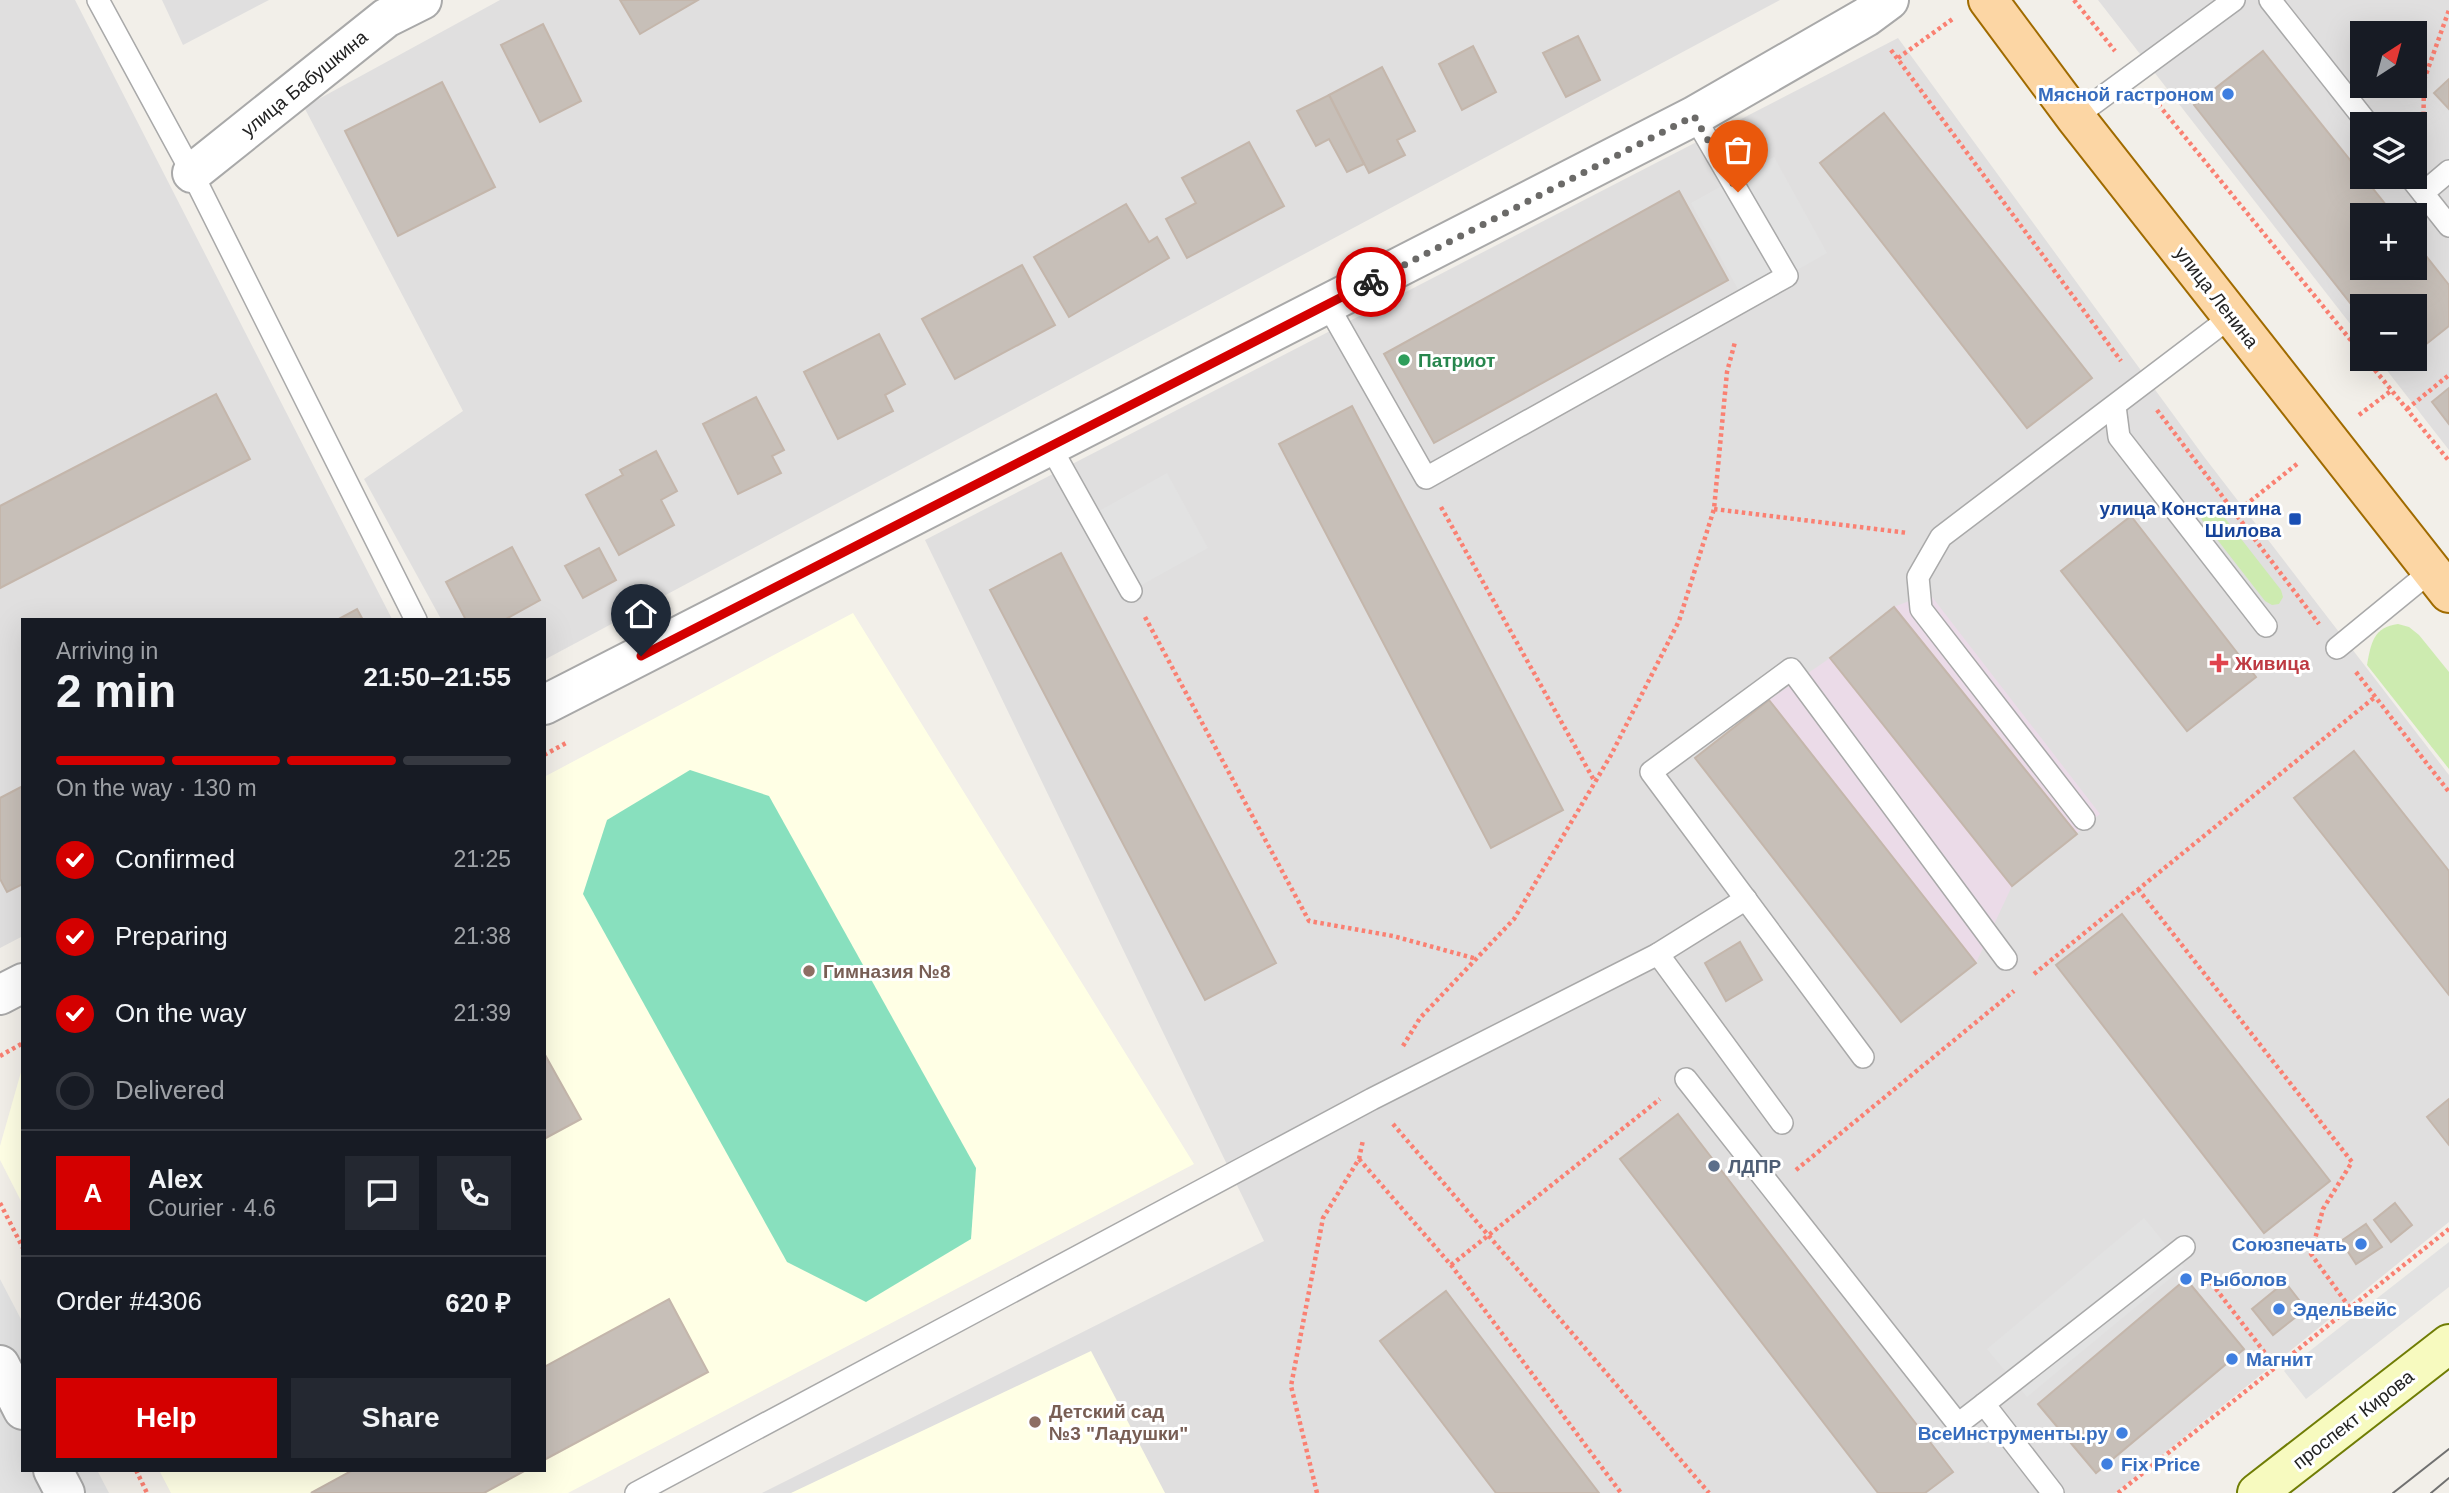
<!DOCTYPE html>
<meta charset="utf-8">
<style>
body{margin:0;font-family:Helvetica,sans-serif;background:#242831;color:#f1f3f6;height:100vh;display:flex;flex-direction:column;font-size:26px;white-space:nowrap}
*{box-sizing:border-box;margin:0}
p{font-size:23px;color:#9ea1a6}
.icon{flex:none;width:38px;height:38px;fill:none;stroke:currentColor;stroke-width:2;stroke-linecap:round;stroke-linejoin:round}
.map{position:relative;flex:1;overflow:hidden}
.drawer{position:absolute;left:21px;top:618px;width:525px;height:854px;display:flex;flex-direction:column;background:#171b24;border-radius:0px;box-shadow:0 7px 28px #0002}
.drawer>*{flex:none}
.needle{width:46px;rotate:36deg}
.controls{position:absolute;left:2350px;top:21px;display:grid;gap:14px}
.controls a{display:grid;place-items:center;width:77px;height:77px;border-radius:0px;background:#171b24;box-shadow:0 7px 28px #0002;font-size:35px}
.pin{position:absolute;display:grid;place-items:center;width:60px;height:60px;color:#fff;margin:-72px -30px;border-radius:50% 50% 50% 0;rotate:-45deg;box-shadow:0 0 7px #0007}
.pin .icon{rotate:45deg}
.courier{position:absolute;display:grid;place-items:center;width:70px;height:70px;margin:-35px;border:5px solid #d40000;border-radius:50%;background:#fff;color:#222;box-shadow:0 2px 9px #0007}
.head em{font-style:normal;font-weight:700}
.head div{display:flex;flex-direction:column-reverse}
.head{display:flex;align-items:center;justify-content:space-between;height:119px;padding:0 35px}
h1{font-size:46px;font-weight:700;line-height:52px}
.bar{display:grid;grid-template-columns:repeat(4,1fr);gap:10px 7px;align-content:center;height:84px;padding:0 35px}
.bar i{height:9px;border-radius:5px;background:#363941}
.bar .current{background:#d40000}
.bar p{grid-column:span 4}
.line{display:flex;align-items:center;gap:18px;padding:0 35px;border-top:2px solid #363941}
.line div{flex:1}
.round{display:grid;place-items:center;flex:none;width:74px;height:74px;border-radius:0px;background:#242831}
ol{padding:0 35px;list-style:none}
li{display:flex;align-items:center;gap:21px;height:77px}
li p{margin-inline-start:auto}
li .icon{padding:7px;border-radius:50%;background:#d40000;color:#fff;stroke-width:4}
li:last-child{color:#9ea1a6}
li i{width:38px;height:38px;border:4px solid #363941;border-radius:50%}
.primary-button{display:flex;gap:14px;margin-top:auto;padding:14px 35px}
.primary-button a{flex:1;height:80px;border-radius:0px;background:#d40000;color:#fff;font-size:28px;font-weight:700;line-height:80px;text-align:center}
.primary-button a+a{background:#242831;color:#f1f3f6}
.map>svg:first-child{display:block}
</style>
<div class="map">
<svg width="2449" height="1493" viewBox="0 0 2449 1493">
<rect width="100%" height="100%" fill="#f2efe9"/>
<g fill="#e0dfdf" fill-rule="evenodd">
<polygon points="0,0 75,0 392,619 23,620 23,936 0,948"/>
<polygon points="162,0 269,0 183,45"/>
<polygon points="500,0 1780,0 544,660 544,620 441,619 364,479 463,411 304,107"/>
<path d="M2098,0h351v450l-71,-91h37v-53h-53v33zM2362,33h53v53h-53zM2362,124h53v53h-53zM2362,215h53v53h-53z"/>
<polygon points="1898,38 2205,458 2449,775 2449,1222 2115,1493 762,1493 1264,1241 925,540"/>
</g>
<polygon fill="#ebdbe8" points="1929,593 2100,814 2012,886 1976,963 1901,1022 1695,758 1769,700 1830,658 1894,607"/>
<g fill="#ffffe5">
<polygon points="853,613 1194,1164 568,1493 171,1493 159,1470 544,1470 544,777"/>
<polygon points="23,1065 23,1205 0,1160 0,1146"/>
<polygon points="1091,1351 1165,1493 791,1493"/>
</g>
<g fill="#cdebb0">
<polygon points="2211,505 2217,508 2281,590 2283,597 2279,604 2272,605 2265,601 2202,520 2200,513 2204,507"/>
<path d="M2398,624l11,3 10,8 30,37v97l-82,-104c4,-23 7,-38 31,-41z"/>
</g>
<polygon fill="#88e0be" points="690,770 769,796 976,1168 971,1239 866,1302 787,1262 583,894 607,820"/>
<g fill="#e2e2e2">
<polygon points="1774,157 1827,253 1744,300 1691,203"/>
<polygon points="1167,473 1208,548 1131,591 1090,516"/>
<polygon points="2144,1218 2184,1267 2027,1397 1987,1349"/>
<polygon points="2449,1242 2449,1287 2306,1399 2284,1371"/>
<polygon points="0,1279 23,1323 23,1470 97,1470 109,1493 0,1493"/>
</g>
<g fill="#c7bfb8" stroke="#c4b6ab" stroke-width="2">
<polygon points="620,0 698,0 640,34"/>
<polygon points="543,24 581,101 540,122 501,45"/>
<polygon points="1578,36 1600,80 1566,97 1543,53"/>
<polygon points="1473,46 1496,92 1462,110 1439,64"/>
<polygon points="2263,51 2394,215 2362,215 2362,268 2415,268 2415,242 2449,285 2449,326 2415,353 2415,306 2362,306 2362,318 2194,105"/>
<polygon points="1382,67 1415,131 1397,140 1405,155 1369,173 1329,95"/>
<polygon points="2449,79 2449,109 2434,93"/>
<polygon points="442,82 495,187 398,236 345,131"/>
<polygon points="1329,95 1364,164 1347,172 1329,139 1316,146 1297,111"/>
<polygon points="1884,113 2092,378 2027,428 1820,163"/>
<polygon points="1249,142 1284,206 1187,258 1166,219 1196,203 1182,178"/>
<polygon points="1679,191 1728,280 1434,443 1384,354"/>
<polygon points="1126,204 1149,242 1157,237 1169,258 1069,317 1034,257"/>
<polygon points="1022,265 1055,325 955,379 922,319"/>
<polygon points="879,334 905,384 885,395 893,411 838,439 804,372"/>
<polygon points="2449,388 2449,424 2432,402"/>
<polygon points="216,394 250,459 0,588 0,506"/>
<polygon points="756,397 784,450 772,456 781,473 738,494 703,424"/>
<polygon points="1352,406 1563,810 1491,848 1279,444"/>
<polygon points="656,451 677,491 661,500 674,525 619,555 586,495 623,475 620,470"/>
<polygon points="2131,516 2256,677 2187,731 2061,571"/>
<polygon points="512,547 540,600 504,620 466,620 446,582"/>
<polygon points="599,548 616,580 583,598 565,566"/>
<polygon points="1061,553 1276,963 1205,1000 990,590"/>
<polygon points="1894,607 2077,834 2012,886 1830,658"/>
<polygon points="357,609 363,620 337,620"/>
<polygon points="1769,700 1976,963 1901,1022 1695,758"/>
<polygon points="2354,751 2449,871 2449,995 2294,798"/>
<polygon points="23,786 23,884 7,892 0,879 0,798"/>
<polygon points="2122,914 2330,1181 2264,1233 2056,965"/>
<polygon points="1740,942 1762,980 1726,1001 1705,963"/>
<polygon points="544,1053 581,1119 544,1139"/>
<polygon points="2449,1099 2449,1145 2427,1117"/>
<polygon points="1678,1114 1953,1472 1925,1493 1878,1493 1620,1159"/>
<polygon points="2395,1203 2412,1225 2391,1242 2374,1220"/>
<polygon points="2366,1224 2382,1247 2356,1264 2341,1241"/>
<polygon points="2186,1279 2244,1349 2096,1473 2038,1404"/>
<polygon points="2285,1282 2306,1309 2273,1335 2252,1309"/>
<polygon points="1446,1291 1544,1421 1599,1493 1496,1493 1380,1341"/>
<polygon points="669,1299 708,1372 544,1460 544,1367"/>
<polygon points="353,1470 526,1470 484,1493 311,1493"/>
</g>
<g fill="none" stroke-linecap="round" stroke-linejoin="round">
<defs>
<g id="service">
<polyline points="98,0 192,173 416,620"/>
<polyline points="2270,0 2368,124"/>
<polyline points="2075,117 2234,0"/>
<polyline points="2410,177 2449,226"/>
<polyline points="2423,193 2449,171"/>
<polyline points="1327,304 1426,478 1787,276 1694,116"/>
<polyline points="2115,406 2119,437 2266,626"/>
<polyline points="1050,446 1131,591"/>
<polyline points="2337,648 2431,571"/>
<polyline points="2084,819 1921,609 1918,577 1941,537 2232,316"/>
<polyline points="1658,954 1746,899"/>
<polyline points="1863,1057 1651,772 1791,669 2006,959"/>
<polyline points="1686,1079 1958,1424 1984,1404"/>
<polyline points="636,1493 1372,1099 1658,954 1782,1123"/>
<polyline points="2053,1493 1984,1404 2184,1247"/>
</g>
<g id="minor">
<polyline points="192,173 386,18 422,0"/>
<polyline points="544,705 1694,116 1866,17 1889,0"/>
<polyline points="0,995 23,983"/>
<polyline points="0,1365 23,1410"/>
<polyline points="53,1470 65,1493"/>
</g>
<polyline id="secondary" points="2257,1493 2449,1344"/>
<polyline id="primary" points="1988,0 2075,117 2449,593"/>
</defs>
<use href="#service" stroke="#a9a9a9" stroke-width="24"/>
<use href="#minor" stroke="#a9a9a9" stroke-width="42"/>
<use href="#secondary" stroke="#707d05" stroke-width="42"/>
<use href="#primary" stroke="#a06b00" stroke-width="42"/>
<g stroke="#fa8072" stroke-width="4.5" stroke-dasharray="3.5 3.5" stroke-linecap="butt">
<polyline points="2074,0 2115,51"/>
<polyline points="1891,50 2121,361"/>
<polyline points="1898,58 1954,18"/>
<polyline points="2154,99 2362,354"/>
<polyline points="2423,150 2424,80 2449,10"/>
<polyline points="2366,359 2449,461"/>
<polyline points="2407,409 2449,375"/>
<polyline points="2157,410 2319,624"/>
<polyline points="2359,415 2392,390"/>
<polyline points="1441,507 1595,782"/>
<polyline points="1714,509 1908,533"/>
<polyline points="2234,514 2297,464"/>
<polyline points="1145,617 1309,921 1393,936 1477,959"/>
<polyline points="2356,672 2449,792"/>
<polyline points="544,755 568,742"/>
<polyline points="2138,889 2352,1162 2323,1209 2311,1254 2350,1308"/>
<polyline points="2034,974 2375,697"/>
<polyline points="1403,1046 1420,1018 1514,919 1611,755 1679,621 1714,509 1727,372 1735,342"/>
<polyline points="0,1056 23,1043"/>
<polyline points="1393,1124 1709,1493"/>
<polyline points="1359,1159 1451,1265 1621,1493"/>
<polyline points="1796,1170 2014,991"/>
<polyline points="0,1203 23,1248"/>
<polyline points="1451,1265 1660,1099"/>
<polyline points="2203,1272 2275,1366"/>
<polyline points="136,1470 147,1493"/>
<polyline points="1317,1493 1291,1386 1323,1218 1359,1159 1363,1140"/>
<polyline points="2118,1493 2449,1229"/>
</g>
<use href="#service" stroke="#fff" stroke-width="21"/>
<use href="#minor" stroke="#fff" stroke-width="38"/>
<use href="#secondary" stroke="#f7fabf" stroke-width="38"/>
<use href="#primary" stroke="#fcd6a4" stroke-width="38"/>
<g stroke="#707070" stroke-width="2">
<polyline points="2393,1493 2449,1449"/>
<polyline points="2431,1493 2449,1478"/>
</g>
</g>
<g fill="none" stroke-linecap="round" stroke-linejoin="round">
<polyline stroke="#6b6a68" stroke-width="7" stroke-dasharray="0 12.6" points="1371,282 1694,116 1738,192"/>
<polyline stroke="#d40000" stroke-width="9" points="641,656 1371,282"/>
</g>
<g fill="#3f7fe0" stroke="#fff" stroke-width="2.5">
<circle cx="2228" cy="94" r="7"/>
<circle cx="2361" cy="1244" r="7"/>
<circle cx="2186" cy="1279" r="7"/>
<circle cx="2279" cy="1309" r="7"/>
<circle cx="2232" cy="1359" r="7"/>
<circle cx="2122" cy="1433" r="7"/>
<circle cx="2107" cy="1464" r="7"/>
</g>
<circle fill="#2e9e5b" stroke="#fff" stroke-width="2.5" cx="1404" cy="360" r="7"/>
<rect fill="#1a4fb4" stroke="#fff" stroke-width="2.5" x="2288" y="512" width="14" height="14" rx="3.5"/>
<path fill="#e0444e" stroke="#fff" stroke-width="2.5" d="M2215.5 652.5h7v7h7v7h-7v7h-7v-7h-7v-7h7z"/>
<g fill="#8d6e63" stroke="#fff" stroke-width="2.5">
<circle cx="809" cy="971" r="7"/>
<circle cx="1035" cy="1422" r="7"/>
</g>
<circle fill="#5c6f8a" stroke="#fff" stroke-width="2.5" cx="1714" cy="1166" r="7"/>
<g text-anchor="middle" stroke-width="6" stroke-linejoin="round" paint-order="stroke">
<g font-size="19" fill="#222" stroke="#fff">
<text transform="translate(304 83) rotate(-39)" y="7">улица Бабушкина</text>
<text transform="translate(2217 297) rotate(52)" y="7">улица Ленина</text>
<text transform="translate(2353 1419) rotate(-38)" y="7">проспект Кирова</text>
</g>
<g font-size="19" font-weight="bold" fill="#366cbe" stroke="#fff" text-anchor="start">
<text x="2214" y="101" text-anchor="end">Мясной гастроном</text>
<text x="2347" y="1251" text-anchor="end">Союзпечать</text>
<text x="2200" y="1286">Рыболов</text>
<text x="2293" y="1316">Эдельвейс</text>
<text x="2246" y="1366">Магнит</text>
<text x="2108" y="1440" text-anchor="end">ВсеИнструменты.ру</text>
<text x="2121" y="1471">Fix Price</text>
</g>
<g font-size="19" font-weight="bold" fill="#27864d" stroke="#fff" text-anchor="start">
<text x="1418" y="367">Патриот</text>
</g>
<g font-size="19" font-weight="bold" fill="#164399" stroke="#fff" text-anchor="end">
<text x="2281" y="515">улица Константина<tspan x="2281" dy="22">Шилова</tspan></text>
</g>
<g font-size="19" font-weight="bold" fill="#be3a42" stroke="#fff" text-anchor="start">
<text x="2235" y="670">Живица</text>
</g>
<g font-size="19" font-weight="bold" fill="#785e54" stroke="#fff" text-anchor="start">
<text x="823" y="978">Гимназия №8</text>
<text x="1049" y="1418">Детский сад<tspan x="1049" dy="22">№3 "Ладушки"</tspan></text>
</g>
<g font-size="19" font-weight="bold" fill="#4e5e75" stroke="#fff" text-anchor="start">
<text x="1728" y="1173">ЛДПР</text>
</g>
</g>
</svg>
<div class="controls">
<a><svg class="needle" viewBox="-14 -14 28 28"><path d="M0-13l5 13h-10z" fill="#e53935"/><path d="M0 13l5-13h-10z" fill="#9ea1a6"/></svg></a>
<a><svg class="icon" aria-label="layers" viewBox="0 0 24 24"><path d="M12 4l9 5-9 5-9-5zM3 14l9 5 9-5"/></svg></a>
<a>+</a>
<a>−</a>
</div>
<div class="pin" style="left:1738px;top:192px;background:#ea580c"><svg class="icon" aria-label="bag" viewBox="0 0 24 24"><path d="M5 8h14l-1 12H6zM9 8a3 3 0 0 1 6 0"/></svg></div>
<div class="pin" style="left:641px;top:656px;background:#1f2937"><svg class="icon" aria-label="home" viewBox="0 0 24 24"><path d="M3 11l9-7 9 7M6 9v11h12V9"/></svg></div>
<div class="courier" style="left:1371px;top:282px"><svg class="icon" aria-label="bike" viewBox="0 0 24 24"><circle cx="6" cy="16" r="4"/><circle cx="18" cy="16" r="4"/><path d="M6 16l4-8h5l3 8M10 8l3 8H6M13 5h3"/></svg></div>
<section class="drawer">
<div class="head"><div><h1>2 min</h1><p>Arriving in</p></div><em>21:50–21:55</em></div>
<div class="bar"><i class="current"></i><i class="current"></i><i class="current"></i><i></i><p>On the way · 130 m</p></div>
<ol>
<li><svg class="icon" aria-label="check" viewBox="0 0 24 24"><path d="M5 12l5 5 9-10"/></svg>Confirmed<p>21:25</p></li>
<li><svg class="icon" aria-label="check" viewBox="0 0 24 24"><path d="M5 12l5 5 9-10"/></svg>Preparing<p>21:38</p></li>
<li><svg class="icon" aria-label="check" viewBox="0 0 24 24"><path d="M5 12l5 5 9-10"/></svg>On the way<p>21:39</p></li>
<li><i></i>Delivered</li>
</ol>
<div class="line" style="height:126px"><b class="round" style="background:#d40000;color:#fff">A</b><div><b>Alex</b><p>Courier · 4.6</p></div><a class="round"><svg class="icon" aria-label="chat" viewBox="0 0 24 24"><path d="M4 5h16v11H9l-5 4z"/></svg></a><a class="round"><svg class="icon" aria-label="phone" viewBox="0 0 24 24"><path d="M5 4h4l2 5-3 2q2 4 5 5l2-3 5 2v4C11 20 4 13 5 4z"/></svg></a></div>
<div class="line" style="height:91px"><div>Order #4306</div><b>620 ₽</b></div>
<div class="primary-button"><a>Help</a><a>Share</a></div>
</section>
</div>
